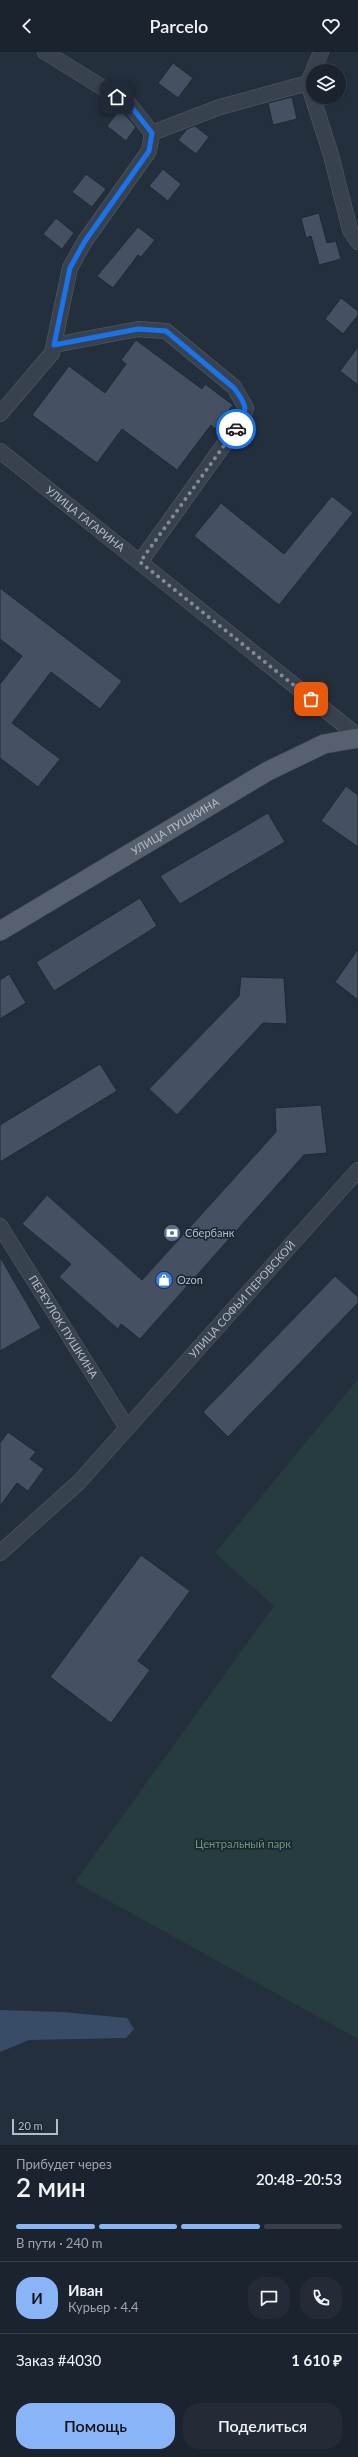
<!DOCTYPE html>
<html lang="ru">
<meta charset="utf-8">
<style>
body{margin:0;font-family:Lato,sans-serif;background:#242b36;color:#f1f3f6;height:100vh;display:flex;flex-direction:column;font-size:15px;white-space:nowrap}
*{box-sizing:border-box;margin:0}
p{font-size:13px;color:#a0a4aa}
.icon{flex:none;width:22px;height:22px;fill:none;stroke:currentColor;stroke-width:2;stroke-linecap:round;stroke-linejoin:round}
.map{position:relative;height:2093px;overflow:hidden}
.details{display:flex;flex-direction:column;background:#1b232e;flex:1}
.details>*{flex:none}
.fabs{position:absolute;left:306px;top:12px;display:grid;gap:8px}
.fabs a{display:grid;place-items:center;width:40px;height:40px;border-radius:50%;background:#1b232e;box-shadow:0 1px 3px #0004,0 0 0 1px #39404a;font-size:20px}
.scale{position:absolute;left:12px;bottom:10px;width:46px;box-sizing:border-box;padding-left:4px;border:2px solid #b4bcc9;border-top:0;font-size:11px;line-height:14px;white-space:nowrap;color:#b4bcc9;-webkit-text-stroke:3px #1d2633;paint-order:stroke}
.pin{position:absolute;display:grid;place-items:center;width:34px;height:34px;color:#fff;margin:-17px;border-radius:8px;box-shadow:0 2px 6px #0006}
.courier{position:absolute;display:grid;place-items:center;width:40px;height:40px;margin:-20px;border:3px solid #1a73e8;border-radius:50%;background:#fff;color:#222;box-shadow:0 1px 5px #0007}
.headline em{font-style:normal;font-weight:600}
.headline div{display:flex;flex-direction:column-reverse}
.headline{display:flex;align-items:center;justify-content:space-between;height:68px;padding:0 16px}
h1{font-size:26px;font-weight:600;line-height:30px}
.bar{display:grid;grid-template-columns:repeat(4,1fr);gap:6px 4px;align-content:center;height:48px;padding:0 16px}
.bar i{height:5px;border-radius:3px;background:#39404a}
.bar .selected{background:#8ab4f8}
.bar p{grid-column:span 4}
.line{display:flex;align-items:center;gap:10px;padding:0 16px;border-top:1px solid #39404a}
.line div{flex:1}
.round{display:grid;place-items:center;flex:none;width:42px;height:42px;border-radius:16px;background:#242b36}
.cta{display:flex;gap:8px;margin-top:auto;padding:8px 16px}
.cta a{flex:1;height:46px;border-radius:16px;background:#8ab4f8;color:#111;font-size:16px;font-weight:600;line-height:46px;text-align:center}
.cta a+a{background:#242b36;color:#f1f3f6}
header{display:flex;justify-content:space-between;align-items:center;height:52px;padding:0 16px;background:#1b232e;font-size:18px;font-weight:600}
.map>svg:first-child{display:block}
</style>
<header><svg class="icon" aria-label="back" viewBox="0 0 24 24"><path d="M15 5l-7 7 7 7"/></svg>Parcelo<svg class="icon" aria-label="heart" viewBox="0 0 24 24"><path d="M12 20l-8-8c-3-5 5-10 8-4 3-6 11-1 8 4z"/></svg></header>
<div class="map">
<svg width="358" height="2093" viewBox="0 0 358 2093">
<rect width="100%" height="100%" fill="#242f3e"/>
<polygon fill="#263c3f" points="358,1327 358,1987 75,1830 274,1554 215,1501"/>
<polygon fill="#394c67" points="0,1958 62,1960 127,1966 134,1977 126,1986 29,1988 0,2000"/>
<g fill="#455162" stroke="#1f2835">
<polygon points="173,11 193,26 178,46 158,31"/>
<polygon points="292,45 297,67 273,73 268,51"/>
<polygon points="120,57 136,75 126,89 107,74"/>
<polygon points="195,74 209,85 196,102 178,88 187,77"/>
<polygon points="163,117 181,132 168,149 149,134"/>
<polygon points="86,122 106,137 92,155 72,140"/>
<polygon points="319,161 327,191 336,189 341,207 319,213 311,184 306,186 301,166"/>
<polygon points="56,166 74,181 62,197 43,182"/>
<polygon points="138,175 155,188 141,205 138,203 113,236 97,224"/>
<polygon points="341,246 358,259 358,263 343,282 325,267"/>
<polygon points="136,288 202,337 205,332 233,353 215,377 211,373 177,418 122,377 97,411 32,363 69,314 105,341 126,312 121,308"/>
<polygon points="358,295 358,333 340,319"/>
<polygon points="332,444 353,461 279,553 194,484 221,451 284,502"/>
<polygon points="0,536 122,629 100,657 51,620 12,671 60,707 38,735 0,706 0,632 22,604 0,587"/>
<polygon points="346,734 358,743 358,795 321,769"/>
<polygon points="268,761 285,790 180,852 160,824"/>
<polygon points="140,846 157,874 54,939 36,910"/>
<polygon points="358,897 358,948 335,930"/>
<polygon points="9,922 26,951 0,967 0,928"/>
<polygon points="241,925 284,926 287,972 263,971 177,1063 149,1037 239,944"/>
<polygon points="100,1012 117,1039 0,1110 0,1073"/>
<polygon points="321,1053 327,1101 304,1103 140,1287 121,1272 118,1277 59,1225 71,1212 22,1172 47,1143 142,1228 276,1080 275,1056"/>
<polygon points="0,1205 41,1276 0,1299"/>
<polygon points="335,1224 358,1245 358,1251 228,1385 203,1360"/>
<polygon points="8,1380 36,1400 30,1407 44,1417 28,1439 17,1431 0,1454 0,1391"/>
<polygon points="141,1503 190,1539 138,1609 150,1618 111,1671 50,1625"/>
</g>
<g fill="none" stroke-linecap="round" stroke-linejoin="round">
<defs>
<g id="minor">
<polyline points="45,0 129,52 152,81"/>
<polyline points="308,31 331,103 350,178 358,190"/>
<polyline points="54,293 138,277 166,279 234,335 246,356 243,366 140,510"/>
<polyline points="0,362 52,301 70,216 85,189 149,99 152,81 220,55 308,31 321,0"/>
<path id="s1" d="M0,399l358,285"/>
<path id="s2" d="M0,1174l127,202"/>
<path id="s3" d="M0,1501l79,-71 279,-312"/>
</g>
<g id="major">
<path id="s4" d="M0,879l268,-160 56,-27 34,-6"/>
</g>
</defs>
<use href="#minor" stroke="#565f6c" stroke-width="16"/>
<use href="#major" stroke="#414a57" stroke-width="20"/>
<use href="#minor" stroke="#38414e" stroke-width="15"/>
<use href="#major" stroke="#56606e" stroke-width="19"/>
</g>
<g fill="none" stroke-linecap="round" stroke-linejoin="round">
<polyline stroke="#828b98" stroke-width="4" stroke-dasharray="0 7.2" points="236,377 140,510 311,647"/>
<path stroke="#1a73e8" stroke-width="5" d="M117,45l12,7 23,29 -3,18 -64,90 -15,27 -16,77 84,-16 28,2 68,57c13,17 15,22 2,41"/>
</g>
<defs>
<symbol id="bank-disc" viewBox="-11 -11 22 22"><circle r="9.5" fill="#5c6f8a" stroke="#1d2633"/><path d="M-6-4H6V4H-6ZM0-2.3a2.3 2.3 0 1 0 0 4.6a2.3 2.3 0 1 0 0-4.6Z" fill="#fff"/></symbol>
<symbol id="shop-disc" viewBox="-11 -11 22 22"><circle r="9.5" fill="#3f7fe0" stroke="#1d2633"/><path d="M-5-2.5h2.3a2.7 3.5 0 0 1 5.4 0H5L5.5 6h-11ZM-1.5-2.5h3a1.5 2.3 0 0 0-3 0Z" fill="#fff"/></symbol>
</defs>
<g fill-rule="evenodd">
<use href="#bank-disc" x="162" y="1171" width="20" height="20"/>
<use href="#shop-disc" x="154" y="1218" width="20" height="20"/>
</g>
<g text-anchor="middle" stroke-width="3.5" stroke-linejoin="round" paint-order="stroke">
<g font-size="11" fill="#b4bcc9" stroke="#1d2633">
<text dy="4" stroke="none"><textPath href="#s1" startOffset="109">УЛИЦА ГАГАРИНА</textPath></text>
<text dy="4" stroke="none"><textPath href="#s4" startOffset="204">УЛИЦА ПУШКИНА</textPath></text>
<text dy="4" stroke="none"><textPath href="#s3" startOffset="351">УЛИЦА СОФЬИ ПЕРОВСКОЙ</textPath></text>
<text dy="4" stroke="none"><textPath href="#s2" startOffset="119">ПЕРЕУЛОК ПУШКИНА</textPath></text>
</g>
<g font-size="11" fill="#b4bcc9" stroke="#1d2633" text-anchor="start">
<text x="185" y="1185">Сбербанк</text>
<text x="177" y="1232">Ozon</text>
</g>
<g font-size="11" fill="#6b9a76" stroke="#1d2633">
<text x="243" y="1796">Центральный парк</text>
</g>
</g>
</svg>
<div class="fabs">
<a><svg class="icon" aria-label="layers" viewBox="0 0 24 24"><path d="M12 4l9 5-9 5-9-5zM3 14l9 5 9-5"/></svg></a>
</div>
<div class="scale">20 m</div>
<div class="pin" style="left:311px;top:647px;background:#ea580c"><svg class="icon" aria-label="bag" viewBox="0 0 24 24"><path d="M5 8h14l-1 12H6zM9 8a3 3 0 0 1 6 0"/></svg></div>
<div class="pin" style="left:117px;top:45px;background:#1f2937"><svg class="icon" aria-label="home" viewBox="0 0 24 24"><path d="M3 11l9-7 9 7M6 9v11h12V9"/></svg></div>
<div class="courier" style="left:236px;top:377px"><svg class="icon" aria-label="car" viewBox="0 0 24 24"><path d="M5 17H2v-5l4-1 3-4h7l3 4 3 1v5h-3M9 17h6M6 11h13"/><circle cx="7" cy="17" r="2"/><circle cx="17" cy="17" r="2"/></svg></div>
</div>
<section class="details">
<div class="headline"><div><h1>2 мин</h1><p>Прибудет через</p></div><em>20:48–20:53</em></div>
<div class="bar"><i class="selected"></i><i class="selected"></i><i class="selected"></i><i></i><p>В пути · 240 m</p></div>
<div class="line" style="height:72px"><b class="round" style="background:#8ab4f8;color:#111">И</b><div><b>Иван</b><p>Курьер · 4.4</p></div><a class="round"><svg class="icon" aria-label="chat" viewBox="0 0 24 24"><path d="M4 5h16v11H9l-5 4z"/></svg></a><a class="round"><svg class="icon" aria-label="phone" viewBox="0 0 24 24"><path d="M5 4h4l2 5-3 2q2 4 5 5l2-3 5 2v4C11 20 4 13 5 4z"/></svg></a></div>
<div class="line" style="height:52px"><div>Заказ #4030</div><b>1 610 ₽</b></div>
<div class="cta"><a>Помощь</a><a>Поделиться</a></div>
</section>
